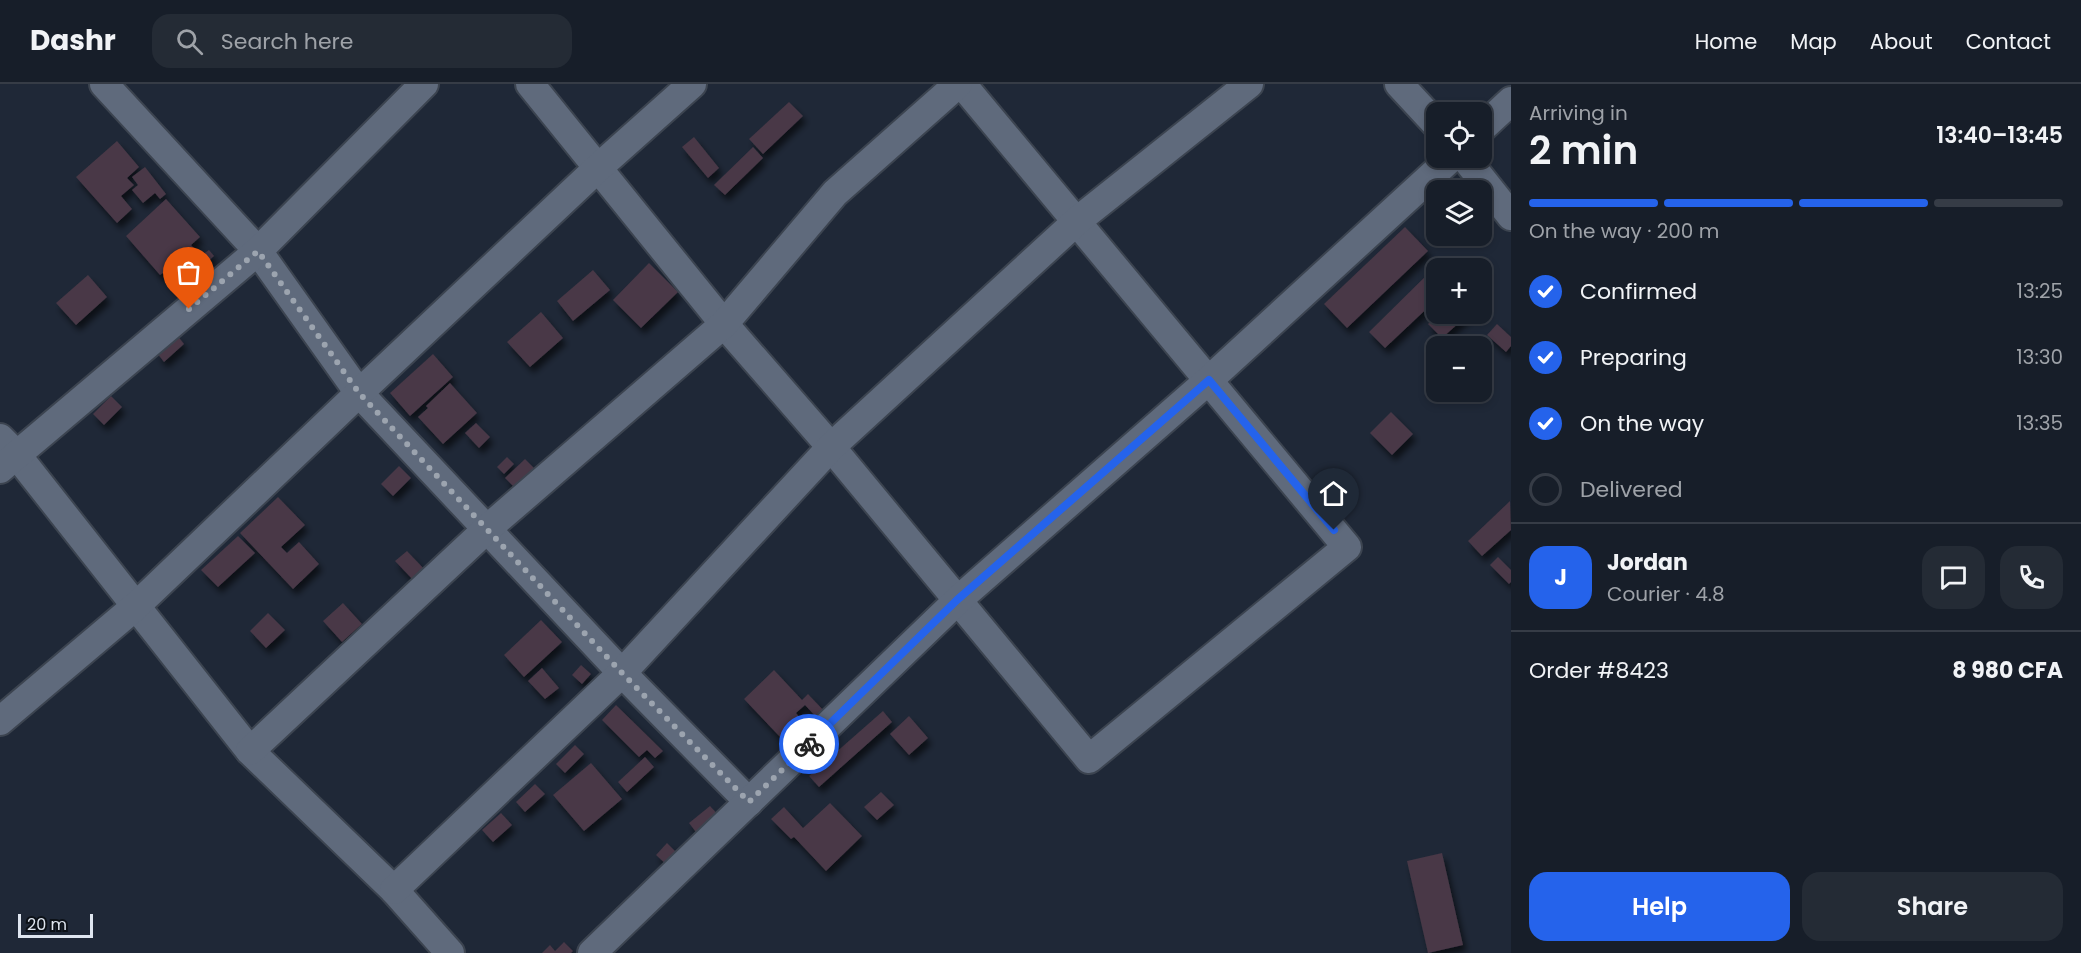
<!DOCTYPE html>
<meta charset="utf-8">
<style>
body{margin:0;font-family:Poppins,sans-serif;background:#242b35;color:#f1f3f6;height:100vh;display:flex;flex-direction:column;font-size:22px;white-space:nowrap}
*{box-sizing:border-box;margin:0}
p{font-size:20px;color:#9ea2a8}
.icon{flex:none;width:33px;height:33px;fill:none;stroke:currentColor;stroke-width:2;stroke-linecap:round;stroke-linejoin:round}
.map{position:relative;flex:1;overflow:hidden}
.side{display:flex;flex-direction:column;background:#171e29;width:570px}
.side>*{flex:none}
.buttons{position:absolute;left:1426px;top:18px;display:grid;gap:12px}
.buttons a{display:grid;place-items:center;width:66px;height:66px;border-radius:12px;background:#171e29;box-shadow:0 3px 9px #0003,0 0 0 2px #363c46;font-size:30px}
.scale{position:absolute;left:18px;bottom:15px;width:75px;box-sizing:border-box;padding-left:6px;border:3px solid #dfe6f0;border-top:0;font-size:16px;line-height:21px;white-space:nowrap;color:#dfe6f0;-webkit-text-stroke:4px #0c1117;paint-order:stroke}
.pin{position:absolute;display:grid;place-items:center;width:51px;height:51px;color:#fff;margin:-62px -26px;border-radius:50% 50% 50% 0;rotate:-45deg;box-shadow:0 0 6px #0007}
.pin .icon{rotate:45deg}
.courier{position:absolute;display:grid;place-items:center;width:60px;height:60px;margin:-30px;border:4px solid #2563eb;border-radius:50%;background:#fff;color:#222;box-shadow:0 2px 8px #0007}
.overview em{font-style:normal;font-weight:600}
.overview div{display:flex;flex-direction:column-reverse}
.overview{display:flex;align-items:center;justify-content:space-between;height:102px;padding:0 18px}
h1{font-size:39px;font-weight:600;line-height:45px}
.bar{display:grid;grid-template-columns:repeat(4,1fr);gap:9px 6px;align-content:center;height:72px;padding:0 18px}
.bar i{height:8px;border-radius:4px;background:#363c46}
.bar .active{background:#2563eb}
.bar p{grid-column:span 4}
.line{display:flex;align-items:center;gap:15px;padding:0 18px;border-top:2px solid #363c46}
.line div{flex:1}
.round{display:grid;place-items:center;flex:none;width:63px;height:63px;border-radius:18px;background:#242b35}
ol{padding:0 18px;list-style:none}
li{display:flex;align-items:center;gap:18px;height:66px}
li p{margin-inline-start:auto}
li .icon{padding:6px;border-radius:50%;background:#2563eb;color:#fff;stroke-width:4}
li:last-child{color:#9ea2a8}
li i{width:33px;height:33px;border:3px solid #363c46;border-radius:50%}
.primary-button{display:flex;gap:12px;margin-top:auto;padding:12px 18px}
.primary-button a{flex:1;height:69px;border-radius:18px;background:#2563eb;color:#fff;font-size:24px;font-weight:600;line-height:69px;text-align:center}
.primary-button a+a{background:#242b35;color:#f1f3f6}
header{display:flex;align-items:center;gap:36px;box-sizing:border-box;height:84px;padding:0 30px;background:#171e29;border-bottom:2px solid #363c46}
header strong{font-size:28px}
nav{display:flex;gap:33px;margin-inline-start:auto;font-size:21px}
.search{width:420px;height:54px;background:#242b35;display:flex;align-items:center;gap:15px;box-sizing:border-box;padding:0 21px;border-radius:18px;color:#9ea2a8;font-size:22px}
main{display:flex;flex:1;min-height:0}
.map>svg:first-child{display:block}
</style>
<header>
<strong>Dashr</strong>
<div class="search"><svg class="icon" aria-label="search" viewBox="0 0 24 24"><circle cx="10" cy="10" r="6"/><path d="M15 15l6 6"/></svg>Search here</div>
<nav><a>Home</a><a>Map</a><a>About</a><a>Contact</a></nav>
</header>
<main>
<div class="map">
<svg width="1511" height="869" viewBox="0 0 1511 869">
<defs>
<filter id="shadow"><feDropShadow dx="3.5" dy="6" stdDeviation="3" flood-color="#0009"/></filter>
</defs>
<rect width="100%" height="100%" fill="#1f2837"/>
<g fill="#483846" filter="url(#shadow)">
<polygon points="789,18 803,32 763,70 749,55"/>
<polygon points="694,53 719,84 708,94 682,63"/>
<polygon points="117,57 139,83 127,94 134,101 121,112 132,125 117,139 76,93"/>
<polygon points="753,63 763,74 725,111 714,101"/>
<polygon points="145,83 166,110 160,115 155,109 143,119 132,106 138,101 132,93"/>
<polygon points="166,115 200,153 191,161 198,169 175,189 179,193 189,184 193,187 207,174 203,170 209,166 214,172 177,205 163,189 160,191 126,152"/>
<polygon points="1405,143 1428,167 1347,244 1324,220"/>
<polygon points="649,179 678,208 641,244 613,216"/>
<polygon points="1437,181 1440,184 1437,184 1437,215 1385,264 1369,248"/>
<polygon points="593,186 610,206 573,237 557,217"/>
<polygon points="88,191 107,213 76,241 56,219"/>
<polygon points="541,228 563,254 530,283 507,258"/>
<polygon points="1440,230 1469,230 1442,254 1428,240"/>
<polygon points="1497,240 1511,253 1511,262 1506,268 1487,251"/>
<polygon points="177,251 184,260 164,278 157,269"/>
<polygon points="433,270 453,293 410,332 390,309"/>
<polygon points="450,299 477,329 443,360 418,333 428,324 426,322"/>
<polygon points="111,312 122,323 104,341 93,330"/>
<polygon points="1391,328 1413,350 1392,371 1370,349"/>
<polygon points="476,339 490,353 479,364 465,349"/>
<polygon points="507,373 514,380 504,390 497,383"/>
<polygon points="525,375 537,387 517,406 505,394"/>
<polygon points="399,382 411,394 393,412 381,400"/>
<polygon points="278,413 305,441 281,463 287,469 299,458 319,480 293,505 240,449"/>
<polygon points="1510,417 1511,446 1482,472 1468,457"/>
<polygon points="238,452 255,469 218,503 201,486"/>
<polygon points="407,467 426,487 415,498 395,477"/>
<polygon points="1498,473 1511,486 1511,498 1509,500 1490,481"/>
<polygon points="343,519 362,540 342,558 323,537"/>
<polygon points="268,529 285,546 266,564 250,547"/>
<polygon points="541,536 562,558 524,593 504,571"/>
<polygon points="581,581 591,590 582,600 572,591"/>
<polygon points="542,584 559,604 545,615 528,597"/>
<polygon points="774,586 802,616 808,610 825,628 818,635 805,621 796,629 800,634 780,653 744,615"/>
<polygon points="616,621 663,667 655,674 647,666 639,673 602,636"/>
<polygon points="883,627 892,638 819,703 809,692"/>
<polygon points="909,632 928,654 909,671 890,650"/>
<polygon points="575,661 584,670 565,689 556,680"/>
<polygon points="645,673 654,683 627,708 618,698"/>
<polygon points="591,679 622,715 584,747 553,711"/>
<polygon points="535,700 545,710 525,728 516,718"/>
<polygon points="881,708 894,721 877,736 864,723"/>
<polygon points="830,719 862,752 826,787 794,753 791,755 771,735 784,723 803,744"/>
<polygon points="710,722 721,734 699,752 689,739"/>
<polygon points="501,729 512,741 493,758 482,746"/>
<polygon points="667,759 679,771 668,782 656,771"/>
<polygon points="1442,769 1463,861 1428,869 1407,777"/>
<polygon points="564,858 573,867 571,869 542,869 550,861 555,867"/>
</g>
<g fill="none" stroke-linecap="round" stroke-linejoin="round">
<defs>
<g id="minor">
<polyline points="104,0 258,167 359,309 622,589 749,718"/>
<polyline points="530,0 724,240 831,363 1089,675 1347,463 962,0"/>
<polyline points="1399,0 1437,41"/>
<polyline points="1482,44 1511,17"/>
<polyline points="1465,74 1511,132"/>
<polyline points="0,354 16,370 250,667 394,806 450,869"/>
<polyline points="0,385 258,167 424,0"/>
<polyline points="0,637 136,522 359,309 599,83 692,0"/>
<polyline points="250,667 487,445 724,240 835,109 958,0"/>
<polyline points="394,806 622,589 831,363 1077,137 1249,0"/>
<polyline points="592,869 958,516 1209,296 1451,74"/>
</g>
</defs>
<use href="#minor" stroke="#3c4450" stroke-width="32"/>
<use href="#minor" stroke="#5f6a7c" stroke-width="28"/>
</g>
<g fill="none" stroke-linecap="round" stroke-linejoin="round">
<polyline stroke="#9ca4af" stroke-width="6" stroke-dasharray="0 10.8" points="189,225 258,167 359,309 622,589 749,718 809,660"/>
<polyline stroke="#2563eb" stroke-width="8" points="809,660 957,516 1209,296 1334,446"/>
</g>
</svg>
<div class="buttons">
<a><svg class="icon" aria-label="locate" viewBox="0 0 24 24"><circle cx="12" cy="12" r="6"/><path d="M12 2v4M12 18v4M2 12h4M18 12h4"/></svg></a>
<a><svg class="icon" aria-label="layers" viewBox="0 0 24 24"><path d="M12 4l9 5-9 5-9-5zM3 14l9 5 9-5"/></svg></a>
<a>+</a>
<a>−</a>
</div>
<div class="scale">20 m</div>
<div class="pin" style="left:189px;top:225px;background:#ea580c"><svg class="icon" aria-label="bag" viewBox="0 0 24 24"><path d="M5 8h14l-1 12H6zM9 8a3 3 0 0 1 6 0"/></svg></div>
<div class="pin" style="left:1334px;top:446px;background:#1f2937"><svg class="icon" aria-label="home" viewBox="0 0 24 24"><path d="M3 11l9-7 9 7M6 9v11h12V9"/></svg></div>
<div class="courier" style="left:809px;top:660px"><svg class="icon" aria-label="bike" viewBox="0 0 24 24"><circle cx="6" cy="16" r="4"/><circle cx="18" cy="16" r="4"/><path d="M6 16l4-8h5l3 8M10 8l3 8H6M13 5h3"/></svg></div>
</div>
<section class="side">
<div class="overview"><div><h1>2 min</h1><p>Arriving in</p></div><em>13:40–13:45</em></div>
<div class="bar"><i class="active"></i><i class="active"></i><i class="active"></i><i></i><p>On the way · 200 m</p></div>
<ol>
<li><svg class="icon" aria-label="check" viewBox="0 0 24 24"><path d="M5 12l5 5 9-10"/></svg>Confirmed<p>13:25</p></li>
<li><svg class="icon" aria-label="check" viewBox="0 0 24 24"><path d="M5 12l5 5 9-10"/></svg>Preparing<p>13:30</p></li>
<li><svg class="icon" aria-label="check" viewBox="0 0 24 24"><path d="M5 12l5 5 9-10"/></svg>On the way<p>13:35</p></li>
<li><i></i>Delivered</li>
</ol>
<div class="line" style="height:108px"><b class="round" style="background:#2563eb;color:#fff">J</b><div><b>Jordan</b><p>Courier · 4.8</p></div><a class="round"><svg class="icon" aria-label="chat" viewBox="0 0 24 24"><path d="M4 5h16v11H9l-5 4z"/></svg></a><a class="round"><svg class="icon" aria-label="phone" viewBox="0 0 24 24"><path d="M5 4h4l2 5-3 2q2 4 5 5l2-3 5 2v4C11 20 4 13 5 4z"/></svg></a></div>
<div class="line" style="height:78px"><div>Order #8423</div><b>8 980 CFA</b></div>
<div class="primary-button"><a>Help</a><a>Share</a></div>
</section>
</main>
